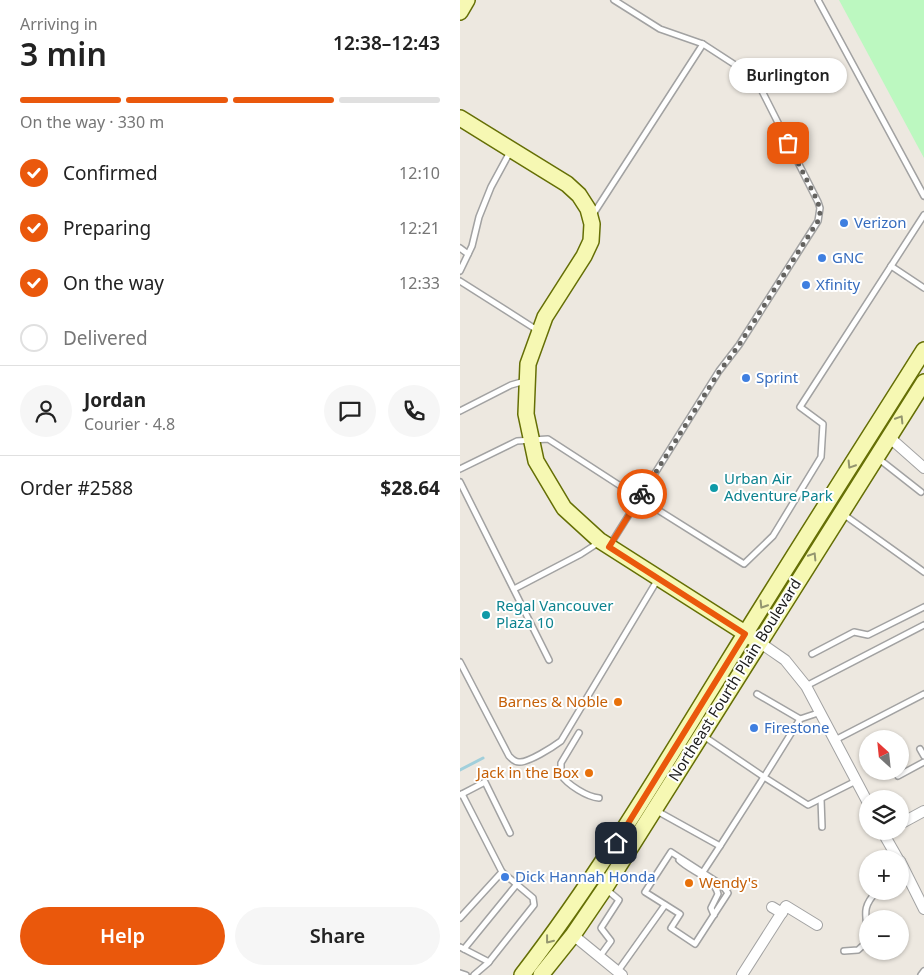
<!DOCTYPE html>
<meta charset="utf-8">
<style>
body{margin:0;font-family:"Noto Sans",sans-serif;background:#f6f6f6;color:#222;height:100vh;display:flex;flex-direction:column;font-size:19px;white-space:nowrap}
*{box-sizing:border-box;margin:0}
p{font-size:16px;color:#767676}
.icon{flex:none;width:28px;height:28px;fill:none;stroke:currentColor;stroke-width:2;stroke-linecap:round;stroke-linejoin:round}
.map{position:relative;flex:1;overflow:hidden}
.sheet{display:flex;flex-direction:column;background:#fff;width:460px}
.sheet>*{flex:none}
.needle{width:32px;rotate:333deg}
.fabs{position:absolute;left:399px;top:730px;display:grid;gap:10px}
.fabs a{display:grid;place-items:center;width:50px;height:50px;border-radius:50%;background:#fff;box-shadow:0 1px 4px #0004;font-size:25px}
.pin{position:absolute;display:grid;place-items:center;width:42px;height:42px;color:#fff;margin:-21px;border-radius:10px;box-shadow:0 2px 8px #0006}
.courier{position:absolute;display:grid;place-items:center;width:50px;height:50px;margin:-25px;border:4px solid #ea580c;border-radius:50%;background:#fff;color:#222;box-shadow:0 1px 6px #0007}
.bubble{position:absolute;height:35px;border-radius:18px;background:#fff;box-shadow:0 1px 4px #0004;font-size:16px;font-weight:600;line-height:35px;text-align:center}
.summary em{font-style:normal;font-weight:600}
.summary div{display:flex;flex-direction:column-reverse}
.summary{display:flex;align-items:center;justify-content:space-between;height:85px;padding:0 20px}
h1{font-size:32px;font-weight:600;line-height:38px}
.bar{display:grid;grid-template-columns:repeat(4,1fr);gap:8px 5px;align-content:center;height:60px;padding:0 20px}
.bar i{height:6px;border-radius:4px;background:#e0e0e0}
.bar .active{background:#ea580c}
.bar p{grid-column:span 4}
.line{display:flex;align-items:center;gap:12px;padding:0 20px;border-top:1px solid #e0e0e0}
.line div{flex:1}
.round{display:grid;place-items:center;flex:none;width:52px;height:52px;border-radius:26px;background:#f6f6f6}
ol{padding:0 20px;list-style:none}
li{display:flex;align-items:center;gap:15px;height:55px}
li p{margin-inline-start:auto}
li .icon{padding:5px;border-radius:50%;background:#ea580c;color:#fff;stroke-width:4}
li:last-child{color:#767676}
li i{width:28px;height:28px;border:2px solid #e0e0e0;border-radius:50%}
.action{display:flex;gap:10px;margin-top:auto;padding:10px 20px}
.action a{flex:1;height:58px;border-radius:30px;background:#ea580c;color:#fff;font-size:20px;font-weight:600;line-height:58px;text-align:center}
.action a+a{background:#f6f6f6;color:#222}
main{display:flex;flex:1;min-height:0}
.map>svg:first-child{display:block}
</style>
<main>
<section class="sheet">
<div class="summary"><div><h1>3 min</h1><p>Arriving in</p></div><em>12:38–12:43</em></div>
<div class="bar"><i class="active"></i><i class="active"></i><i class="active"></i><i></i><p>On the way · 330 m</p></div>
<ol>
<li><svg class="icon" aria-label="check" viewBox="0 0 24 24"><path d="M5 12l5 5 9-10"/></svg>Confirmed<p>12:10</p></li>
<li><svg class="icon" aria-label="check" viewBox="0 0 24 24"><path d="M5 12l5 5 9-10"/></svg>Preparing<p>12:21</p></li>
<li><svg class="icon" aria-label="check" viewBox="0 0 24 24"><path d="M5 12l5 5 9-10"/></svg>On the way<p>12:33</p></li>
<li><i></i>Delivered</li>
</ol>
<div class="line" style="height:90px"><a class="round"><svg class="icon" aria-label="person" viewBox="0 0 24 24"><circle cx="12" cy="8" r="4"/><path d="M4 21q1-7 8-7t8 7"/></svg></a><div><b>Jordan</b><p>Courier · 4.8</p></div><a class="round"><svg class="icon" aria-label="chat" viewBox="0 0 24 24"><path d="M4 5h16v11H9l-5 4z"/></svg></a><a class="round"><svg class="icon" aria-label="phone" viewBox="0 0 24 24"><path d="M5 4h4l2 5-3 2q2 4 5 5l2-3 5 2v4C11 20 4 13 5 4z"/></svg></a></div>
<div class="line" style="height:65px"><div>Order #2588</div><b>$28.64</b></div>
<div class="action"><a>Help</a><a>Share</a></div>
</section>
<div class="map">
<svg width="464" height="975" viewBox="0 0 464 975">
<rect width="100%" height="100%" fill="#ede8e0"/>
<polygon fill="#bcf8c0" points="379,0 464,0 464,158"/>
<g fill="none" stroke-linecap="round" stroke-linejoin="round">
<polyline stroke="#a1cfdb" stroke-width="3" points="0,770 23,758"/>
<defs>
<g id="lane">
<polyline points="358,0 464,196"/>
<polyline points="132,216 243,44"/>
<polyline points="0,248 8,254"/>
<polyline points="431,266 464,288"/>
<polyline points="0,271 12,246 19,217 31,187 50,152"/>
<polyline points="0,281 77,330"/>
<polyline points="0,411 51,385 65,381"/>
<polyline points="419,459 461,492"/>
<polyline points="0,469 57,441 88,439 179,498 284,564 313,536 361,457 363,424 340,407 464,215"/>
<polyline points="0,482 89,660"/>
<polyline points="383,514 464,572"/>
<polyline points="150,545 259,371 279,345 358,221 360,208 358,202 301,89 293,78 283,70 243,44 200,29 154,0"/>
<polyline points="54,589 121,554 138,543"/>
<polyline points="352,654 394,632 408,635 464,607"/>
<path d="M0,662l49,94c3,3 5,6 10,6 9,1 34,-15 42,-21l97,-162"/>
<polyline points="346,686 464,625"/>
<polyline points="297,694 340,719"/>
<polyline points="361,712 340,719 304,777 348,805 396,781"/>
<path d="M119,733l-18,30v12c7,10 26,22 38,23"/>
<polyline points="375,740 464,694"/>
<polyline points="460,749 464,756"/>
<polyline points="438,776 464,762"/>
<polyline points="0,795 25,782 50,833"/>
<polyline points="361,799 362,827"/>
<polyline points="197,811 260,846 304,777 242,735"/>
<polygon points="211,852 262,885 268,893 235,944 211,928 220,914 185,892"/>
<path d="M219,860c12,12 35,17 39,34l-7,14 3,7"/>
<polyline points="243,872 260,846"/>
<polyline points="0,918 42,872 2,794"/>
<path d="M408,935c-2,-21 -7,-27 9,-44"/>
<polyline points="0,947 29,962"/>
<polyline points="4,949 57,884"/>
<polyline points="384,951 398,950 408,941"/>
<polyline points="140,956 151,941 141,928 159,900 146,889"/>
<polyline points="158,971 205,905"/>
<polyline points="0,973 6,975"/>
<polyline points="14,975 28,963 74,905 73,898 42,872"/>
<polyline points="461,975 464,971"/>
</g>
<g id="street">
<polyline points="429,437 464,468"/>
<polyline points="299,642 325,660 346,686 408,803"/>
<polyline points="440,824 464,811"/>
<polyline points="422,831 438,859"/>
<polyline points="440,861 464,909"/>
<polyline points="312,907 322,913"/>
<polyline points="113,935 162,975"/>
<polyline points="282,975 326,906 357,925"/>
</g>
<g id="secondary">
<polyline points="0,12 7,0"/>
<polyline points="0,118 107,184 119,195 128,209 132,224 131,241 124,256 85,317 68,364 66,414 76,461 104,508 139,540 299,642"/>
<path d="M62,975c77,-100 141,-208 207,-315 64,-104 130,-207 195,-310"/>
<polyline points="81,975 113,935 145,888 464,382"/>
</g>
</defs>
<use href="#lane" stroke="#a2a2a2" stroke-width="8"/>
<use href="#street" stroke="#a2a2a2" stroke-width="12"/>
<use href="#secondary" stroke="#656f05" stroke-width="18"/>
<use href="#lane" stroke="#fff" stroke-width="5"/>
<use href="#street" stroke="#fff" stroke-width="10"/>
<use href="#secondary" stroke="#f6f8b3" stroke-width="15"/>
</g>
<defs><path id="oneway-chevron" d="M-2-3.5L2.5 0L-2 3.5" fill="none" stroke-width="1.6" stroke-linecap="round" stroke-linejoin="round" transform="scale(1.25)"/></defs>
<g stroke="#93956f">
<use href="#oneway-chevron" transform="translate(440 419) rotate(-58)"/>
<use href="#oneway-chevron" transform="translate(391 465) rotate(122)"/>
<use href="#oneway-chevron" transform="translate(353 556) rotate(-58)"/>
<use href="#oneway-chevron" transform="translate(303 605) rotate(122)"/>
<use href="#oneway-chevron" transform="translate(89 940) rotate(128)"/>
</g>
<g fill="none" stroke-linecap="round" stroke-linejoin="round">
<polyline stroke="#646360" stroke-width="5" stroke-dasharray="0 9" points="182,494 259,372 279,345 358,221 360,214 358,202 328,143"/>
<polyline stroke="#ea580c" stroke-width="6" points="156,843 285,634 149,547 182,494"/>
</g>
<g fill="#3f7fe0" stroke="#fff" stroke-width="2">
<circle cx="384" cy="223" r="5"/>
<circle cx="362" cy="258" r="5"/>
<circle cx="346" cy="285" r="5"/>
<circle cx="286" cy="378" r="5"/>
<circle cx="294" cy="728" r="5"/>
<circle cx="45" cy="877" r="5"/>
</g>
<g fill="#0f9aa8" stroke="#fff" stroke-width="2">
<circle cx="254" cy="488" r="5"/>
<circle cx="26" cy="615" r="5"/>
</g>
<g fill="#e8710a" stroke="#fff" stroke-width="2">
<circle cx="158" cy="702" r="5"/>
<circle cx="129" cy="773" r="5"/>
<circle cx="229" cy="883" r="5"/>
</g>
<g text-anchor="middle" stroke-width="4" stroke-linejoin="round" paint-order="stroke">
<g font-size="15" fill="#366cbe" stroke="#fff" text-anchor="start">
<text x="394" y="228">Verizon</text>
<text x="372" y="263">GNC</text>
<text x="356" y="290">Xfinity</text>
<text x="296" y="383">Sprint</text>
<text x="304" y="733">Firestone</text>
<text x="55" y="882">Dick Hannah Honda</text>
</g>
<g font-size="15" fill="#0d838f" stroke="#fff" text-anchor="start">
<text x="264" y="484">Urban Air<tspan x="264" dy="17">Adventure Park</tspan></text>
<text x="36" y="611">Regal Vancouver<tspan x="36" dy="17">Plaza 10</tspan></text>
</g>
<g font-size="15" fill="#1b1b1b" stroke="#fff">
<text transform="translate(275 680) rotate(-58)" y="5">Northeast Fourth Plain Boulevard</text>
</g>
<g font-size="15" fill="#c56008" stroke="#fff" text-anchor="end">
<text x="148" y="707">Barnes &amp; Noble</text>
<text x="119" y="778">Jack in the Box</text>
<text x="239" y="888" text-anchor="start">Wendy's</text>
</g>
</g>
</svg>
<div class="fabs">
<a><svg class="needle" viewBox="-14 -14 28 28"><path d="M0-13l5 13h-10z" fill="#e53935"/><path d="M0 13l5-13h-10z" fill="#767676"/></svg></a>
<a><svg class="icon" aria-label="layers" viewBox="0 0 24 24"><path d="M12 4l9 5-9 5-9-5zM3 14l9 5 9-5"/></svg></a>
<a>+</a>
<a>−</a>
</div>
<div class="pin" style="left:328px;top:143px;background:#ea580c"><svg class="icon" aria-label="bag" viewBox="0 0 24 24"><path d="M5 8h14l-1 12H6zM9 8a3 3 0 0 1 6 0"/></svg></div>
<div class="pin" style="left:156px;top:843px;background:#1f2937"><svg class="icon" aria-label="home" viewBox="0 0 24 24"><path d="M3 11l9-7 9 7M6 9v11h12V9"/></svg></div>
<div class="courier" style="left:182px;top:494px"><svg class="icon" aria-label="bike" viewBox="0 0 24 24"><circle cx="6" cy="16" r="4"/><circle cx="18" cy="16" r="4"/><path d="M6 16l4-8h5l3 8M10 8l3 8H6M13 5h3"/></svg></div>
<div class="bubble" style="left:269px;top:58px;width:118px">Burlington</div>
</div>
</main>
